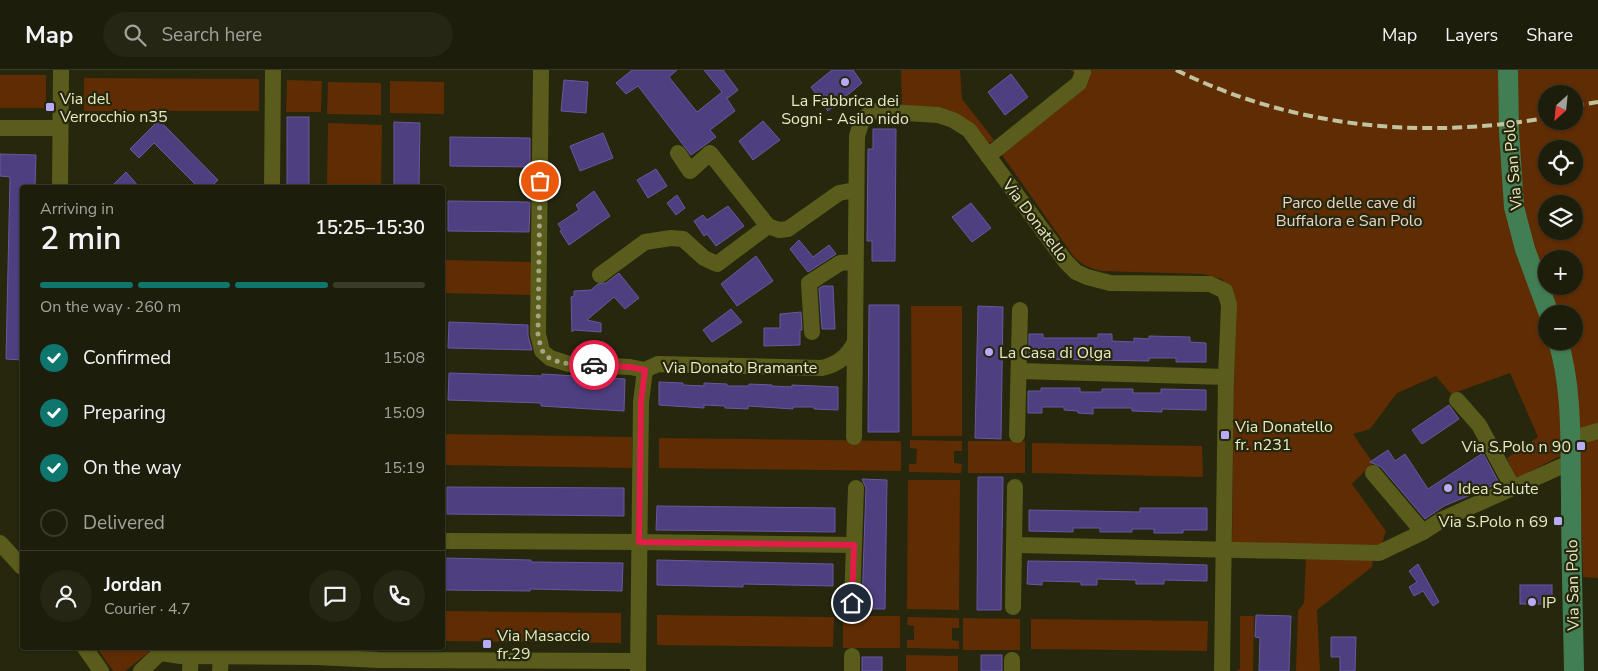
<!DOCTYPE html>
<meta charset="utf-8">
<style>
body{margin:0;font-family:"Nunito Sans",sans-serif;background:#252613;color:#f1f3f6;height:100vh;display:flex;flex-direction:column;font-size:19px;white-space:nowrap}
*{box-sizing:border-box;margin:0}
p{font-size:16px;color:#a0a29c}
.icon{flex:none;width:28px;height:28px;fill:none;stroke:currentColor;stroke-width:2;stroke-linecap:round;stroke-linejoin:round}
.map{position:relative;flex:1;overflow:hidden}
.details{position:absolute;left:20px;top:115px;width:425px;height:465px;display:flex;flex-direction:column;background:#1c1d0a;border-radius:5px;box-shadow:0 1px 4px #0004,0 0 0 1px #3a3b2b}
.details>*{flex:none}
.needle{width:32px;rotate:207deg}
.tools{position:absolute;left:1538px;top:15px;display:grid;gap:10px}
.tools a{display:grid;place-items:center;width:45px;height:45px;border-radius:50%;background:#1c1d0a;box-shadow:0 1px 4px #0004,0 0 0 1px #3a3b2b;font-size:25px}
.pin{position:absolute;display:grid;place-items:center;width:42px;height:42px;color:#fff;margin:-21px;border:2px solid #fff;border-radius:50%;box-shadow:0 1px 5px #0007}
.courier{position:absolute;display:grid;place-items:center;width:50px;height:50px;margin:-25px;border:4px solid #e11d48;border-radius:50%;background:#fff;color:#222;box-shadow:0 1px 6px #0007}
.summary em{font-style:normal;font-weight:600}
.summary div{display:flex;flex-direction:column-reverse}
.summary{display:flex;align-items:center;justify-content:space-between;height:85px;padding:0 20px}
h1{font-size:32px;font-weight:600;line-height:38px}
.bar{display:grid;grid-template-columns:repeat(4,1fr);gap:8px 5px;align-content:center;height:60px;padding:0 20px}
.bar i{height:6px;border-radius:4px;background:#3a3b2b}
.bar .selected{background:#0f766e}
.bar p{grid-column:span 4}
.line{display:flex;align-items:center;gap:12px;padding:0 20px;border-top:1px solid #3a3b2b}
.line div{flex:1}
.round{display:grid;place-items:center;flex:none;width:52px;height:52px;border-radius:26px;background:#252613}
ol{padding:0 20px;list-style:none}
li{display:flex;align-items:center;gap:15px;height:55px}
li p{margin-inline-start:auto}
li .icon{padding:5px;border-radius:50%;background:#0f766e;color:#fff;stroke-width:4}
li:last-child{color:#a0a29c}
li i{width:28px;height:28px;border:2px solid #3a3b2b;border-radius:50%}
header{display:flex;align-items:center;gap:30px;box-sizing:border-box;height:70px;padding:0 25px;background:#1c1d0a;border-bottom:1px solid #3a3b2b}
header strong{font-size:24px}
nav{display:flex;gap:28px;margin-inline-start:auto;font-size:18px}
.search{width:350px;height:45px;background:#252613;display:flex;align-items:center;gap:12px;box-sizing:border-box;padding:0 18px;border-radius:28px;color:#a0a29c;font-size:19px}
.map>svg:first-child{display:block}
</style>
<header>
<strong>Map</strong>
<div class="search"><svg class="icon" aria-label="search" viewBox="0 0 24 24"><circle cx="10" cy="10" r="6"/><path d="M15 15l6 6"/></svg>Search here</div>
<nav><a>Map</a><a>Layers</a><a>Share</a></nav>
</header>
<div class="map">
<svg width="1598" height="601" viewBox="0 0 1598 601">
<rect width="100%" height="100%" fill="#26270d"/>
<g fill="#602c03" fill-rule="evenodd">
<path d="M901,0h59l2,29 32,41 -6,4c-6,-7 -11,-15 -18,-21 -19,-17 -44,-15 -68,-16z"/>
<path d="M1070,0h528v508l-15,-1 -4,-120h-21l-42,22 -9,-21 31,-21 -28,-64 -59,21 -15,-18 -39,17 -27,36 -17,5 20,29 -21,21 34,47 -5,16 -149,-4 3,-241 -9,-18 -4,-5 -20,-5 -100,-3c-12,-2 -19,-6 -28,-14l-72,-102 84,-74zM1546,24h28v27h-28zM1546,79h28v27h-28zM1546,134h28v27h-28zM1546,189h28v27h-28zM1546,244h28v27h-28z"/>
<rect x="0" y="5" width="46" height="33"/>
<polygon points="84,8 259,9 259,41 84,41"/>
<polygon points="287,10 322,11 321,42 286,42"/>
<polygon points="390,11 444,12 444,44 390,43"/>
<polygon points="328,12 381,13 381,45 327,44"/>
<polygon points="328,53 382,55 381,117 327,117"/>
<polygon points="443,190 532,192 532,225 443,223"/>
<polygon points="911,236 962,236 962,366 912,366"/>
<polygon points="443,364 632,367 632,398 443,395"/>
<polygon points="659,368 901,371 901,401 659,398"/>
<polygon points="910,370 962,371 962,381 954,381 954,393 962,394 961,403 909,402 909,394 916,394 917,379 910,378"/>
<rect x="968" y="371" width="57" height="32"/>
<polygon points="1032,373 1202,376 1203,407 1032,403"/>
<polygon points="908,410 960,410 959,540 907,539"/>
<polygon points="1306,486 1373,488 1372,497 1317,540 1320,601 1296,601 1298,541 1304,533"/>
<polygon points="445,541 621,543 621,573 444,571"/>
<polygon points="657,545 834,547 833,577 657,575"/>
<rect x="843" y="546" width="57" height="32"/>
<polygon points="1240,546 1254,546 1253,601 1236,601 1240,599"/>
<polygon points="908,547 959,548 959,558 952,558 952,570 959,571 959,579 907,578 907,570 914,570 914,556 907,555"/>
<polygon points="963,548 1020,549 1020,580 963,580"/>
<polygon points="1031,549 1208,551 1207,581 1031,579"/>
<polygon points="97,578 150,578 148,583 125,601 113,601"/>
<polygon points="906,585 958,586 958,601 906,601"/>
</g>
<g fill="#4e3f81" stroke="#67599e">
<polygon points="632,0 677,0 669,7 697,42 722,22 704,0 723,0 738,20 728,28 726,27 735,41 710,60 716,67 691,85 638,16 626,24 616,13"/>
<polygon points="832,0 853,0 862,13 828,41 811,17"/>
<polygon points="1011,4 1028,27 1005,45 988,22"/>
<polygon points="564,10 588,12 586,43 561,41"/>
<rect x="287" y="47" width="22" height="71"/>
<polygon points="159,50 218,110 210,118 199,118 154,73 139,88 130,79"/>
<polygon points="763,51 780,70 753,90 739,71"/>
<polygon points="394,52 420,53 419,118 394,118"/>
<polygon points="873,59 896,59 895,191 872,191 872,171 867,171 868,79 873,79"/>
<polygon points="603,63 613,88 580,101 570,76"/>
<polygon points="450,67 530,68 530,97 450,96"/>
<polygon points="0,84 36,85 35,118 22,118 22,290 6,289 10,107 0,106"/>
<polygon points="656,99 667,116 648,128 637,110"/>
<polygon points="126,102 140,118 110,118"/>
<polygon points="594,121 610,146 569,175 560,161 562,160 558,154 579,140 576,135"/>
<polygon points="677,125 685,138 676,145 667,133"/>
<polygon points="448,131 530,132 529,162 448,161"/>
<polygon points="971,133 991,158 972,172 952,147"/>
<polygon points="728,136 744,156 716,176 707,164 704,166 694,151 703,145 707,150"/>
<polygon points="799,170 813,187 829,175 836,184 808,202 790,179"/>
<polygon points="756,186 773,211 737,236 721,214"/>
<polygon points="619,203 639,228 625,239 614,227 587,250 601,253 601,262 574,260 572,262 571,227 574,226 574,221 591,220 598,214 606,213"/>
<polygon points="823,216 833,216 835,259 822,259 819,218"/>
<polygon points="869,235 899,235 899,362 868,362"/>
<polygon points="978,236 1003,237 1001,369 975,368"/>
<polygon points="731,239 742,252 712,272 703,260"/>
<polygon points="801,242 802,260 800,260 800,275 764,276 764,258 780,258 780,244"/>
<polygon points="449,252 528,255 528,266 532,280 448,278"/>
<polygon points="1029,264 1043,264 1043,268 1098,268 1098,264 1112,264 1112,271 1134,272 1134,268 1149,269 1149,266 1190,267 1190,272 1206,273 1206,292 1176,292 1176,288 1149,288 1149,291 1042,289 1042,286 1029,286"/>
<polygon points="449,303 542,306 542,304 625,309 624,341 541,336 541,333 448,330"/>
<polygon points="659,312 683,313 683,315 704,316 704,313 727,314 727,316 749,316 749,314 772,315 772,316 792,317 792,315 838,317 838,340 814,339 814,337 793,337 793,339 748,336 748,339 725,338 725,336 704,335 704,338 659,335"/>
<polygon points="1041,318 1080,318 1080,322 1102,322 1102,319 1133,319 1133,323 1161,323 1161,319 1206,320 1206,340 1162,339 1162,342 1132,341 1132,338 1093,338 1093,344 1078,343 1078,341 1064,340 1064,337 1042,337 1042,343 1028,343 1028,321 1041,321"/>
<polygon points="1449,335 1459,349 1422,374 1412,360"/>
<polygon points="1388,380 1395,391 1405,384 1428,419 1483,383 1499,413 1444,436 1425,449 1381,397 1370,392"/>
<polygon points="978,407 1003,407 1001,540 977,540"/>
<polygon points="862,409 887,410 885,539 860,539 862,533 866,418"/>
<polygon points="447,417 624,418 624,446 447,444"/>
<polygon points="657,436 835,438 835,462 656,460"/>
<polygon points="1140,438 1207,438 1207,460 1183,460 1183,463 1154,463 1154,459 1132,459 1132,462 1100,462 1100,458 1073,458 1073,462 1029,461 1029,440 1140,442"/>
<polygon points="445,488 531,490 531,492 623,493 622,521 530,519 530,521 445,520"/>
<polygon points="657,490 833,494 833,516 743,514 743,517 657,515"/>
<polygon points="1028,491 1104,492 1207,495 1207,511 1164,510 1164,514 1136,514 1136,510 1097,509 1097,515 1081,515 1081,512 1042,511 1042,515 1027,514"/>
<polygon points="1418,494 1439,532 1433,536 1423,521 1414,526 1409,517 1417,512 1409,501"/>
<rect x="1520" y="515" width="32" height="19"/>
<polygon points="1256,545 1291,546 1289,601 1259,601 1260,568 1255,567"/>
<polygon points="1331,567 1356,567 1355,601 1340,601 1340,587 1331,587"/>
<rect x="981" y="585" width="21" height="16"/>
<rect x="862" y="587" width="20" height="14"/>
</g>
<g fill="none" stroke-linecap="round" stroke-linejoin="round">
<g stroke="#595c1b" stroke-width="16">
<path d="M541,0l-3,264 4,17 8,7 19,6 61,3 15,3 13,-6 164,4c16,-4 25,-11 33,-26l2,-206 5,-16 11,-9 65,4 15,5 16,10 97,132 10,10 11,5 23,6 100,1 15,7 4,14 -3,72 -4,294"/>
<polyline points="0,58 60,58"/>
<polyline points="678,83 690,101 710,83 768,156 779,160 788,159 839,123 855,120"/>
<polyline points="988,86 1079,13 1083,2 1082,0"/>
<polyline points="60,118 61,0"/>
<polyline points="272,118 273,0"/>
<polyline points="600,205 645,172 671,168 683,169 704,188 717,194 768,156"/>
<polyline points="812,262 809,213 840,193 855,192"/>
<polyline points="1019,301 1226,307"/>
<polyline points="1457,330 1479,355 1513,418"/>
<polyline points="1017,365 1020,240"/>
<polyline points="854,367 855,272"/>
<polyline points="1570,369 1598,361"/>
<polyline points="1373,403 1423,462"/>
<polyline points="442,471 639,472 854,475"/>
<polyline points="0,473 22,497"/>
<polyline points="1014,475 1379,483 1423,462 1443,449 1571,392"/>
<polyline points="852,533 856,418"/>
<polyline points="1013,537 1015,417"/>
<polyline points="85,578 101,601"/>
<polyline points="160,583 181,586 316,587 379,590 638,591"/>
<polyline points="638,600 641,332 645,300"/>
<polyline points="141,601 160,583"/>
<polyline points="190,601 191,585"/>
<polyline points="220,601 221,586"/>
<polyline points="852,601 852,586"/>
<polyline points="1012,601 1012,590"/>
</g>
<g stroke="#427e54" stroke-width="20">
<polyline points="1508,0 1509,61 1514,137 1525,179 1549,244"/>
<path d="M1558,271c15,49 12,104 13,155 0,58 2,117 3,175"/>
</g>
<g stroke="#c0c39d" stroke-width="4" stroke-dasharray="10 5" stroke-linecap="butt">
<path d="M1176,0c116,57 243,70 370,48"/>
<polyline points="1574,36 1598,32"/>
</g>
</g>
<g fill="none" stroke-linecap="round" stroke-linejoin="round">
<path stroke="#a3a683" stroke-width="5" stroke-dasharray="0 9" d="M540,111l-2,153c1,5 2,11 4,16 6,15 38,15 52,15"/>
<polyline stroke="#e11d48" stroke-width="6" points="594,295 630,297 645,300 641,332 639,472 854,475 852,533"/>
</g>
<g fill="#b8abf7" stroke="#26270d" stroke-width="2">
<circle cx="845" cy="12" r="5"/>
<rect x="45" y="32" width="10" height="10" rx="2.5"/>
<circle cx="989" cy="282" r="5"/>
<rect x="1220" y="360" width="10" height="10" rx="2.5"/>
<rect x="1576" y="371" width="10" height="10" rx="2.5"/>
<circle cx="1448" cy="418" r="5"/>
<rect x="1553" y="446" width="10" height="10" rx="2.5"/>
<circle cx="1532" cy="532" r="5"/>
<rect x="482" y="569" width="10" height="10" rx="2.5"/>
</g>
<g text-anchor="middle" stroke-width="4.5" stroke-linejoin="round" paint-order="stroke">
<g font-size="16" fill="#e7ebc2" stroke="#26270d" text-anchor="start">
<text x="60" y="34">Via del<tspan x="60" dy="18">Verrocchio n35</tspan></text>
<text x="845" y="36" text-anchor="middle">La Fabbrica dei<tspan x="845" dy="18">Sogni - Asilo nido</tspan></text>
<text x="999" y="288">La Casa di Olga</text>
<text x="1235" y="362">Via Donatello<tspan x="1235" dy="18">fr. n231</tspan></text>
<text x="1571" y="382" text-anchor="end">Via S.Polo n 90</text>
<text x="1458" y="424">Idea Salute</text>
<text x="1548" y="457" text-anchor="end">Via S.Polo n 69</text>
<text x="1542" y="538">IP</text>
<text x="497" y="571">Via Masaccio<tspan x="497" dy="18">fr.29</tspan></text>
</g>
<g font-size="16" fill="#e7ebc2" stroke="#26270d">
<text transform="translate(1512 95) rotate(-95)" y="6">Via San Polo</text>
<text transform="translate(1036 150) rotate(53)" y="6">Via Donatello</text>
<text x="740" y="303">Via Donato Bramante</text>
<text transform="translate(1572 515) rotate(-91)" y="6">Via San Polo</text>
</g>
<g font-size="16" fill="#ecd2c4" stroke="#26270d">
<text x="1349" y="138">Parco delle cave di<tspan x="1349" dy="18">Buffalora e San Polo</tspan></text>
</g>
</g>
</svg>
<div class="tools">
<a><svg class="needle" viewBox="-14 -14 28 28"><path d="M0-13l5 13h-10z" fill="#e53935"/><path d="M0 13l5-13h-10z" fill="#a0a29c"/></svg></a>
<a><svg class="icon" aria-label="locate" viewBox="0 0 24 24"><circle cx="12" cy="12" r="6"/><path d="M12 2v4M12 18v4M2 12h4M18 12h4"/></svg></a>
<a><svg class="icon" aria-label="layers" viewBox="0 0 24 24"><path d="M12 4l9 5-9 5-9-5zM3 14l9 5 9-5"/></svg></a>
<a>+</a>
<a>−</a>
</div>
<div class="pin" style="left:540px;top:111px;background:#ea580c"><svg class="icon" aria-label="bag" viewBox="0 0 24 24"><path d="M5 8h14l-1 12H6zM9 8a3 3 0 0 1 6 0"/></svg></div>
<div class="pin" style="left:852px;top:533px;background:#1f2937"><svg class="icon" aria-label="home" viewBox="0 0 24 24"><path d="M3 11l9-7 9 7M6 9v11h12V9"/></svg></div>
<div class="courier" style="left:594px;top:295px"><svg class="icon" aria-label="car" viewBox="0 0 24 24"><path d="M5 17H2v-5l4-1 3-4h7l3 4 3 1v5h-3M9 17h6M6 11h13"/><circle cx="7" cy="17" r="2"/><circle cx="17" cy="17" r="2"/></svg></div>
<section class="details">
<div class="summary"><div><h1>2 min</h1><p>Arriving in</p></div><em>15:25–15:30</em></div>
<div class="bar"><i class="selected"></i><i class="selected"></i><i class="selected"></i><i></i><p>On the way · 260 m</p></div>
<ol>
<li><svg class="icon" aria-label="check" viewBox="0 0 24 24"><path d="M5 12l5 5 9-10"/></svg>Confirmed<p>15:08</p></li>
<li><svg class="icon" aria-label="check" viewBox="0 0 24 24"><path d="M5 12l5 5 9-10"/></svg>Preparing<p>15:09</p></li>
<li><svg class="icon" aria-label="check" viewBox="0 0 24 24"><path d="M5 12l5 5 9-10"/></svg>On the way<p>15:19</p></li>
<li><i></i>Delivered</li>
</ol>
<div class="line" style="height:90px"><a class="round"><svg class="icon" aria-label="person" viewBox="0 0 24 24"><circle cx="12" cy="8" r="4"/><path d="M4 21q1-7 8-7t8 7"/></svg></a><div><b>Jordan</b><p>Courier · 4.7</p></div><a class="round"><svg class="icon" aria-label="chat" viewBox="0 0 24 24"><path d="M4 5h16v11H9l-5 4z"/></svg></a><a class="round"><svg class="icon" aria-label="phone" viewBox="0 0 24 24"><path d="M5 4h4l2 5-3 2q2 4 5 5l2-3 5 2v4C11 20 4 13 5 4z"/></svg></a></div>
</section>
</div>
